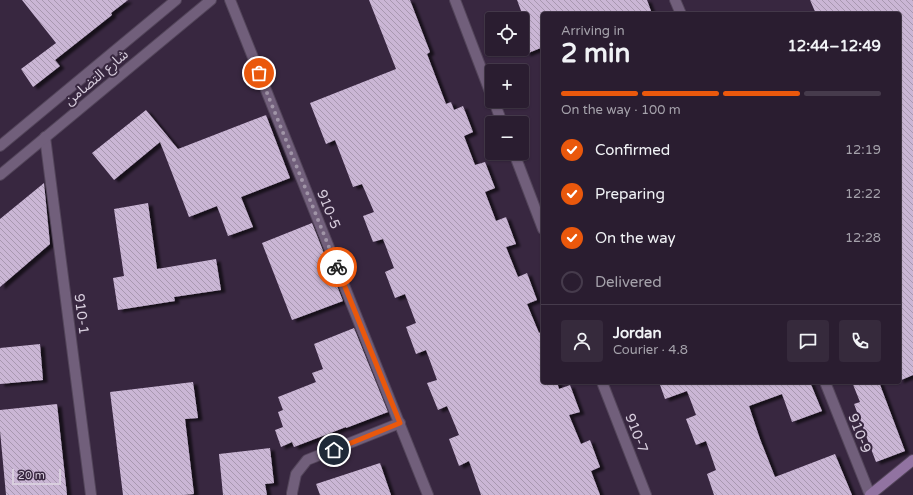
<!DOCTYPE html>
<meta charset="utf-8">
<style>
body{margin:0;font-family:"Varela Round","Noto Sans Arabic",sans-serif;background:#362a3c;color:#f1f3f6;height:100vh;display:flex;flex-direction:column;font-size:15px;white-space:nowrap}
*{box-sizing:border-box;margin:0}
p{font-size:13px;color:#a5a2ab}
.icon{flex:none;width:22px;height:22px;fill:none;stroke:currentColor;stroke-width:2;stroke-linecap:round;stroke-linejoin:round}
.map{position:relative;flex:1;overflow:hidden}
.details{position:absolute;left:541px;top:12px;width:360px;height:372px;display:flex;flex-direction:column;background:#2a1d30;border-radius:4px;box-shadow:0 1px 3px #0004,0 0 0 1px #463b4c}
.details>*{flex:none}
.fabs{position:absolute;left:485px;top:12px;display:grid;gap:8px}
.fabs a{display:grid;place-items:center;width:44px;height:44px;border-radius:4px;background:#2a1d30;box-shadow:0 1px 3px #0004,0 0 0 1px #463b4c;font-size:20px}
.scale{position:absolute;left:12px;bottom:10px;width:49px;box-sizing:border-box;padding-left:4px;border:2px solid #d8cede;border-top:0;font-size:11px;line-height:14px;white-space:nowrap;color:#d8cede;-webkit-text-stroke:3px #382740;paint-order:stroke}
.pin{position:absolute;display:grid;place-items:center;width:34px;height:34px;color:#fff;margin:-17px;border:2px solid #fff;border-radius:50%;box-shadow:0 1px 4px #0007}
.courier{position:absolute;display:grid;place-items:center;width:40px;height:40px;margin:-20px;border:3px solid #ea580c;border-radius:50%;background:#fff;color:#222;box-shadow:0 1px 5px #0007}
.head em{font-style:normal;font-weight:700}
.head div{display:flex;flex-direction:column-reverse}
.head{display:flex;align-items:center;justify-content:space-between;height:68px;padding:0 20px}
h1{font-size:26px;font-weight:700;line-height:30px}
.bar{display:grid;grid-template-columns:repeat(4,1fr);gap:6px 4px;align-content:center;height:48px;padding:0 20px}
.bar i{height:5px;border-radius:3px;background:#463b4c}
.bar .selected{background:#ea580c}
.bar p{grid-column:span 4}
.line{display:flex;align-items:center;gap:10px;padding:0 20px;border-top:1px solid #463b4c}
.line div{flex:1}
.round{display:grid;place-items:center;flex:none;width:42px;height:42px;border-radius:4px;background:#362a3c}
ol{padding:0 20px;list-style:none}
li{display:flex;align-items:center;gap:12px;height:44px}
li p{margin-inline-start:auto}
li .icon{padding:4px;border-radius:50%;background:#ea580c;color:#fff;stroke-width:4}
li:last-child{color:#a5a2ab}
li i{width:22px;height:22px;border:2px solid #463b4c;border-radius:50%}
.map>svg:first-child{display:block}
</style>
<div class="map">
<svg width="913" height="495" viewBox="0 0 913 495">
<defs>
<pattern id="building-back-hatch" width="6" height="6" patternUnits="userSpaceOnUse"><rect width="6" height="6" fill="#cab6d5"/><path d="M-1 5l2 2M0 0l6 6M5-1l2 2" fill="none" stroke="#a898b0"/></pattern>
<filter id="shadow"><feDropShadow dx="4.5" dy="2.5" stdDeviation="1" flood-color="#0009"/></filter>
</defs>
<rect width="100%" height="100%" fill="#382740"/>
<g fill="url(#building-back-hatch)" filter="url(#shadow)">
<polygon points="22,0 128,0 111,13 112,15 55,60 60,66 33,87 21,69 56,43"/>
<polygon points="369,0 410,0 430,52 427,54 446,104 451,102 454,110 463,106 473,132 464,136 475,165 485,162 495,188 485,192 496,221 506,217 516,244 506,247 518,277 527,273 537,300 527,304 539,333 543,331 543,382 557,382 559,389 570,385 580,412 569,415 581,444 590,440 600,467 591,471 600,495 481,495 469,461 459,466 449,439 459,435 447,406 438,410 427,383 437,380 426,350 416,354 406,327 416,323 405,294 395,298 385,272 394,268 383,239 373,242 363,216 374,212 362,184 353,187 335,140 326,144 310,103 396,69"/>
<polygon points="517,0 647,0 651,11 644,14 543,14 543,47 526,54 522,42 522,25 526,24"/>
<polygon points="810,0 913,0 913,375 899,381 899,14 816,14"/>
<polygon points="146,110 178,149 266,115 290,178 241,197 253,227 228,236 217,206 189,217 160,142 114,180 92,153"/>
<polygon points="44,183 50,244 0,287 0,219"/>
<polygon points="148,203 157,269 216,259 221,290 174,297 175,301 118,310 113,278 124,276 114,209"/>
<polygon points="312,223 343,301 292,320 262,243"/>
<polygon points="354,328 388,412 346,428 346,427 294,447 292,442 281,447 275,430 283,427 278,412 283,410 278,397 316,382 312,373 323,369 314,344"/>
<polygon points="40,344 43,380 0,384 0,348"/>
<polygon points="193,382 198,418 185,419 194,494 183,495 123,495 110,392"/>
<polygon points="659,382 810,382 822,411 792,422 782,394 749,406 760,439 775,477 835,454 852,495 714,495 707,474 716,470 706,441 696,445 686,419 696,415 687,391 665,399"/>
<polygon points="852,382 879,382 905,451 876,462 854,404 860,402"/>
<polygon points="57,404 67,495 6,495 0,431 0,410"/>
<polygon points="270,448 274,483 265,484 267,495 223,495 219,454"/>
<polygon points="380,463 391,495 320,495 316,484"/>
</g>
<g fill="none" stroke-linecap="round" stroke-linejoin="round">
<defs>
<g id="street">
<polyline points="230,0 428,495"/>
<polyline points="455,0 492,97"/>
<polyline points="675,0 681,14"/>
<polyline points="494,101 502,123"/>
<polyline points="45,137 91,495"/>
<polyline points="0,146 176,0"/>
<polyline points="514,153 543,229"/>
<polyline points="0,175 211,0"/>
<polyline points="602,382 646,495"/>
<polyline points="825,382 870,495"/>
<polyline points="292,495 292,493 296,474 307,460 400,423"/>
</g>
<polyline id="secondary" points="870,495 913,460"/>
</defs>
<use href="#street" stroke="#53455a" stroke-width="12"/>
<use href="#secondary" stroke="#53455a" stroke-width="12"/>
<use href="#street" stroke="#715f7b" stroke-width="10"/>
<use href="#secondary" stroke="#9173a1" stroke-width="10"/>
</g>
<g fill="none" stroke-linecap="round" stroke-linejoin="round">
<polyline stroke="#a094a7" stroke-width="4" stroke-dasharray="0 7.2" points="259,73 337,267"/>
<polyline stroke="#ea580c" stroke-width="5" points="334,450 400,423 337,267"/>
</g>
<g text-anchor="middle" stroke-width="4" stroke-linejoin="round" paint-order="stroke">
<g font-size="14" fill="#d8cede" stroke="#382740">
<text transform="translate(96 77) rotate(-40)" y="5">شارع التضامن</text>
<text transform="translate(329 209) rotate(68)" y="5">910-5</text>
<text transform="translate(82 314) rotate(83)" y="5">910-1</text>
<text transform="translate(637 433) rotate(69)" y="5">910-7</text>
<text transform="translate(860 433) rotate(69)" y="5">910-9</text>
</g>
</g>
</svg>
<div class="fabs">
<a><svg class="icon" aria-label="locate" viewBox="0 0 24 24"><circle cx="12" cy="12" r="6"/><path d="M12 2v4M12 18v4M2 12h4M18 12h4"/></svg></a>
<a>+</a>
<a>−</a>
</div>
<div class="scale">20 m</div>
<div class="pin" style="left:259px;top:73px;background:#ea580c"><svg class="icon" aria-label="bag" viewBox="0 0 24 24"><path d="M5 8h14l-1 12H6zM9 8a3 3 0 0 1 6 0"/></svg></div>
<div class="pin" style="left:334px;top:450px;background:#1f2937"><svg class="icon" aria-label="home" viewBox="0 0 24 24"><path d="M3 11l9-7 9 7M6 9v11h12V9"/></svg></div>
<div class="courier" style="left:337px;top:267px"><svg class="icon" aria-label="bike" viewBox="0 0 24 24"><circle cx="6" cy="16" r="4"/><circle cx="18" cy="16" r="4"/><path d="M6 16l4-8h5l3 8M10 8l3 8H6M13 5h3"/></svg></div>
<section class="details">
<div class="head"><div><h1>2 min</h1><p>Arriving in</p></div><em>12:44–12:49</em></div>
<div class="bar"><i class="selected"></i><i class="selected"></i><i class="selected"></i><i></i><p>On the way · 100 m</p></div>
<ol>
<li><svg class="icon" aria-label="check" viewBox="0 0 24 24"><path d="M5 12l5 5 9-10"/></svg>Confirmed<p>12:19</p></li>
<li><svg class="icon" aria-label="check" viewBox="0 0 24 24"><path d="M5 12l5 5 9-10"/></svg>Preparing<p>12:22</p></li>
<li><svg class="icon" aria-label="check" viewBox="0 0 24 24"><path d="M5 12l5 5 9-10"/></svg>On the way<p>12:28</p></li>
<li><i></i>Delivered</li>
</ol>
<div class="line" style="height:72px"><a class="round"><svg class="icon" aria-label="person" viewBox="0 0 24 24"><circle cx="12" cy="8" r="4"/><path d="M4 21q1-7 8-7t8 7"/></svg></a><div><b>Jordan</b><p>Courier · 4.8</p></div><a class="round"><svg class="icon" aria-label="chat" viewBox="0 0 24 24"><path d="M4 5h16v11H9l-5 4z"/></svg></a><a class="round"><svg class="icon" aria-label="phone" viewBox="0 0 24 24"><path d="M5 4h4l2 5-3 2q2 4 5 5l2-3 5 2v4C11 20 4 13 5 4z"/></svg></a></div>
</section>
</div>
